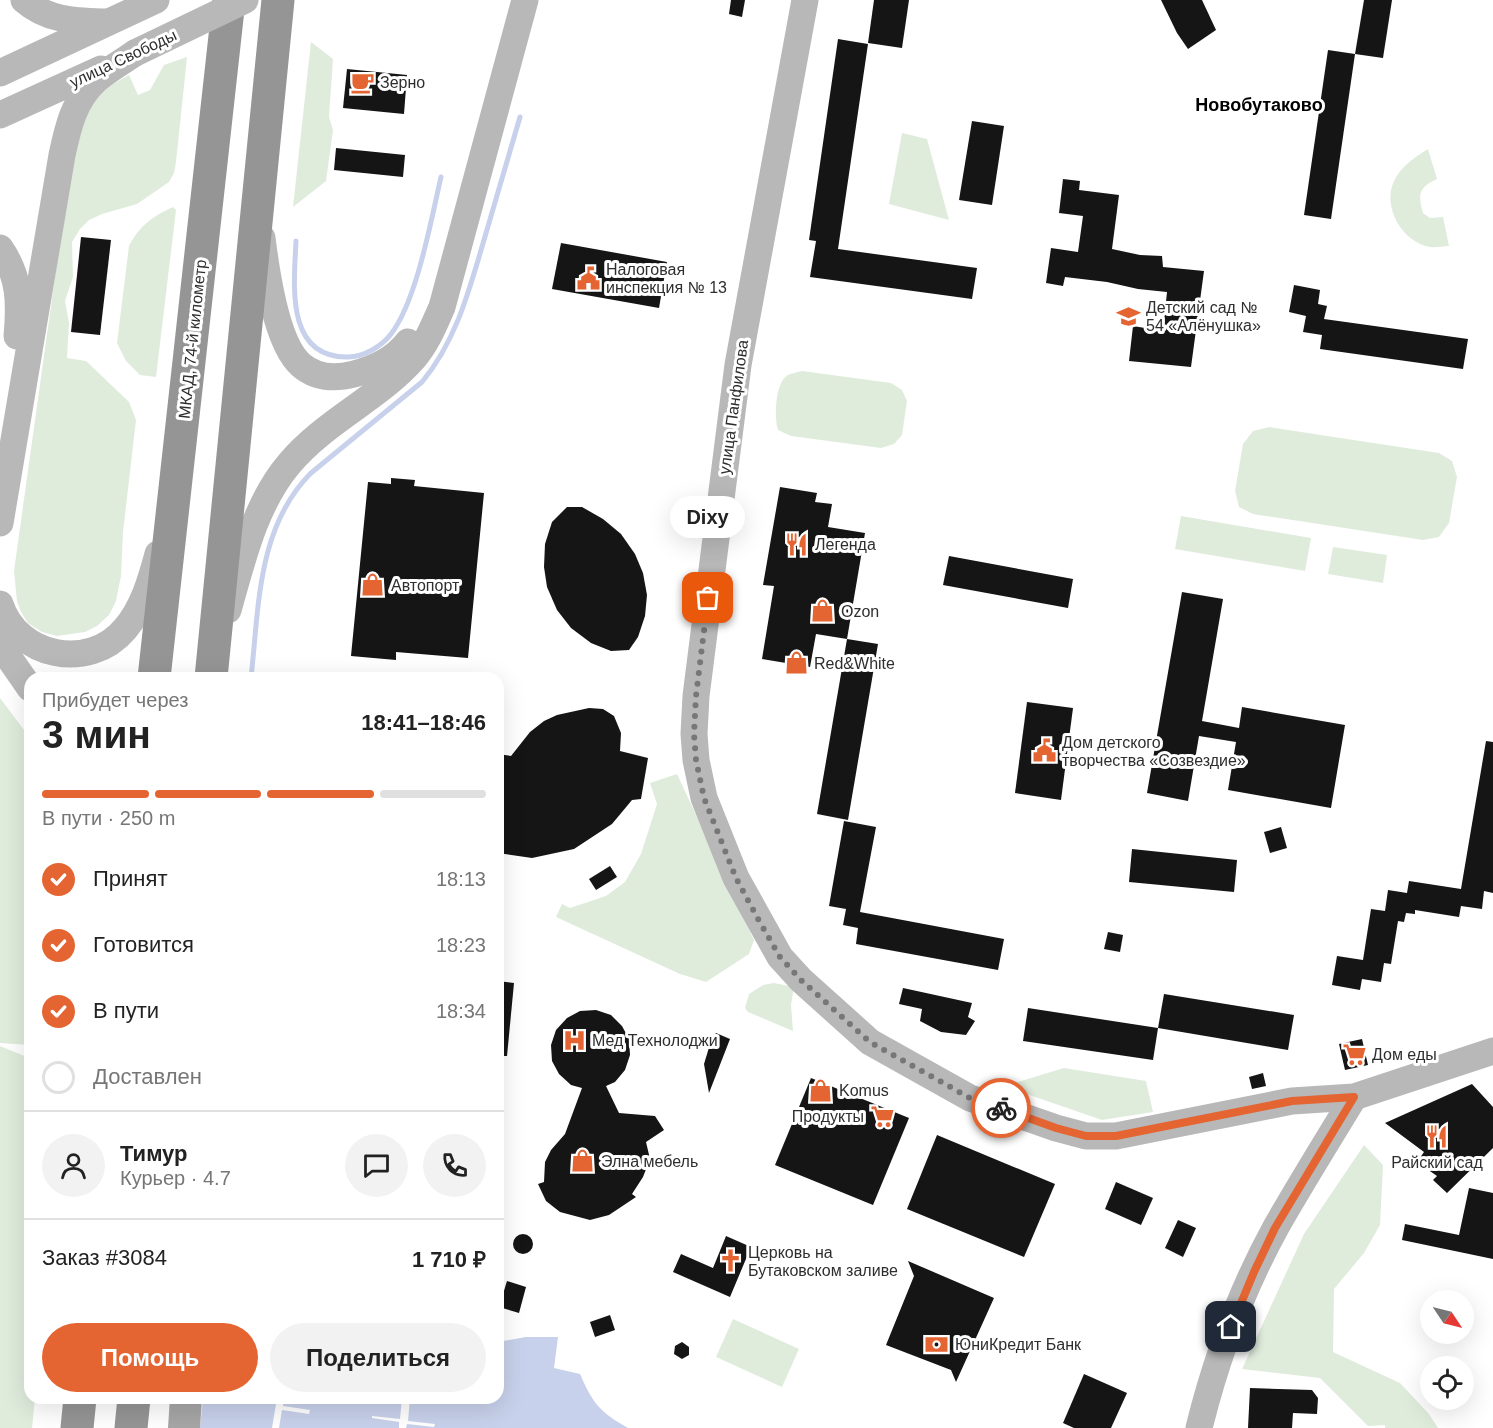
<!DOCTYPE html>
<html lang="ru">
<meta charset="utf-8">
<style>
body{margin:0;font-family:Helvetica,sans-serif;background:#f2f2f2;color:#222;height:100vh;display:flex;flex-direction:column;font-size:22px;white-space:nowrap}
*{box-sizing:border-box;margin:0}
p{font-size:20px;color:#767676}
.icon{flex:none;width:33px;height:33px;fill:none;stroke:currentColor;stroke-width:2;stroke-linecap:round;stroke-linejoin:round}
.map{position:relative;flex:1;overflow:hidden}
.panel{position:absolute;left:24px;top:672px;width:480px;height:732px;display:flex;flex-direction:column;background:#fff;border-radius:18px;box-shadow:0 6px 24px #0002}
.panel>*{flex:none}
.needle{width:39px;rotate:125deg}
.buttons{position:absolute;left:1420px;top:1290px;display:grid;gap:12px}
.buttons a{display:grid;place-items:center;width:54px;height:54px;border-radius:50%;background:#fff;box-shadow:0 6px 24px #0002;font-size:30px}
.pin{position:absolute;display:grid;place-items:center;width:51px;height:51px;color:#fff;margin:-26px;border-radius:12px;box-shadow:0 3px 9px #0006}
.courier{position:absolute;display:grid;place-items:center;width:60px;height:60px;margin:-30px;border:4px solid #e46532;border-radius:50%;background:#fff;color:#222;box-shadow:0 2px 8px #0007}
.bubble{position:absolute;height:42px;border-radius:21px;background:#fff;box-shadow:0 6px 24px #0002;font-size:20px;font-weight:600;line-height:42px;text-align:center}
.summary em{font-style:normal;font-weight:600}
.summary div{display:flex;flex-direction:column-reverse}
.summary{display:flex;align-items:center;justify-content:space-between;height:102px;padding:0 18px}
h1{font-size:39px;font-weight:600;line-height:45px}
.bar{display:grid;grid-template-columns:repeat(4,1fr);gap:9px 6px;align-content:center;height:72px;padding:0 18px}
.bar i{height:8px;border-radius:4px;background:#e0e0e0}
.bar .on{background:#e46532}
.bar p{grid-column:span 4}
.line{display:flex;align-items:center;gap:15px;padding:0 18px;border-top:2px solid #e0e0e0}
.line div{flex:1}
.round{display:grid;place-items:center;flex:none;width:63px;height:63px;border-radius:32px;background:#f2f2f2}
ol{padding:0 18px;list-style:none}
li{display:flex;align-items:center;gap:18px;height:66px}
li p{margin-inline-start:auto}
li .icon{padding:6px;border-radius:50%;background:#e46532;color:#fff;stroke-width:4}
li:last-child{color:#767676}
li i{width:33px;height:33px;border:3px solid #e0e0e0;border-radius:50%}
.primary-button{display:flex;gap:12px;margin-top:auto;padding:12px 18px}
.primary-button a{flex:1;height:69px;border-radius:36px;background:#e46532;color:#fff;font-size:24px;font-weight:600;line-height:69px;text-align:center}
.primary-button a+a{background:#f2f2f2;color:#222}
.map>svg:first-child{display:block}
</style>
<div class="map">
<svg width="1493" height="1428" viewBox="0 0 1493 1428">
<rect width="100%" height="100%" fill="#fff"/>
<g fill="#dfecdc">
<polygon points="311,42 333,59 329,117 333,130 326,181 293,207"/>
<polygon points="187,57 176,162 174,173 169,182 137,204 102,214 89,220 80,229 72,242 73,277 65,301 69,323 67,358 86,361 129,402 136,420 123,532 121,576 116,601 109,615 97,626 85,632 57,636 42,632 28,623 21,612 17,601 14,571 73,148 95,94 129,75 138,95 150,90 164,65"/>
<polygon points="902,133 927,139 949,220 889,204"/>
<path d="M1428,149l9,30c-19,9 -19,15 -14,34l7,5 13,-1 6,29c-6,0 -14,2 -19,1 -28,-5 -48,-40 -36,-66 7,-15 21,-24 34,-32z"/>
<path d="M173,207l3,3 -20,167 -16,-2 -14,-14 -9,-18 12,-97c10,-20 24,-30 44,-39z"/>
<path d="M802,371l89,12 11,7 5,11 -5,34 -8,9 -13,4 -90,-12 -13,-6c-4,-13 -3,-48 10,-55 4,-2 10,-3 14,-4z"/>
<polygon points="1269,427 1439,453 1452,461 1457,477 1449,523 1439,537 1423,540 1253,514 1239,507 1235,491 1243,444 1253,431"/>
<polygon points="1181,516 1311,538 1305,571 1175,549"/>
<polygon points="1333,547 1387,555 1383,583 1328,574"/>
<polygon points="0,698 30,738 30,1045 0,1043"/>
<polygon points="677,774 754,940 749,954 706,982 680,974 556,917 562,904 570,908 606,896 625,882 641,854 657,804 650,783"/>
<polygon points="774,983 794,987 791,1005 793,1031 748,1012 745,1008 749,994 763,985"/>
<polygon points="0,1046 27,1057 27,1123 30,1124 30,1398 35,1398 32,1428 0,1428"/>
<polygon points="1064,1068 1146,1081 1153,1112 1102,1120 1004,1086"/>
<polygon points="1364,1145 1383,1165 1380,1225 1364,1253 1334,1289 1333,1352 1400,1383 1429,1414 1438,1428 1385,1428 1385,1425 1368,1426 1320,1378 1242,1369 1304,1234"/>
<polygon points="733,1319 799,1349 782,1387 716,1357"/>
</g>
<path fill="#c8d1eb" d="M526,1337h32l-4,31 26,6c13,30 20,38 48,54h-428l3,-30h295v-56z"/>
<g fill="#fff">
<polygon points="277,1398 284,1398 283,1406 310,1410 309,1414 282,1410 279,1428 272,1428"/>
<polygon points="402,1398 410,1398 408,1421 435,1424 434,1427 407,1424 406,1428 399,1428 399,1422 372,1418 372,1416 400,1419"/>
</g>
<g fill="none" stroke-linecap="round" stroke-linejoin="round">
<g stroke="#c8d1eb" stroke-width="5">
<path d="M296,241c-2,44 -11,117 52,116 16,0 34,-11 43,-23 26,-34 40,-114 50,-157"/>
<path d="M251,678c8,-71 6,-151 60,-205l111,-91c34,-41 47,-91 62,-142 12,-41 24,-82 36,-123"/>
</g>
</g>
<g fill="#151515">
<polygon points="731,0 745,0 742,17 729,14"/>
<polygon points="874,0 909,0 902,48 868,43"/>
<polygon points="1161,0 1202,0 1216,30 1188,49 1177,33"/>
<polygon points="1364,0 1392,0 1383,58 1355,54"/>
<polygon points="838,39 868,44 838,249 977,268 972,299 810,277 816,241 809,240"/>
<polygon points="1328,50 1355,54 1331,219 1304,215"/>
<polygon points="347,69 407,75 404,114 343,108"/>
<polygon points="972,121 1004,126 992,205 959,200"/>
<polygon points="336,148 405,155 403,177 334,170"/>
<polygon points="1063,179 1080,181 1079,190 1119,195 1112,249 1140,255 1162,256 1163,267 1204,271 1191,367 1129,361 1133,326 1163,331 1167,292 1138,289 1107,282 1065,277 1063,286 1046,283 1051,248 1078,252 1083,216 1059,213"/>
<polygon points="81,237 111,240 100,335 71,332"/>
<polygon points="561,243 667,262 659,308 552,289"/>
<polygon points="1294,285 1320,290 1318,304 1327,306 1324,319 1468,339 1463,369 1320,349 1322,335 1303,332 1306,316 1289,312"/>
<polygon points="391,478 415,480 414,486 484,493 468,658 396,652 396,660 351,656 368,482 391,484"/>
<polygon points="780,487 817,493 815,502 832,504 828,527 865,533 847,639 816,634 810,667 762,659 774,586 763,585"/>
<polygon points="567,507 582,507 603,519 621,534 635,554 643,573 647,595 645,616 638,637 629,650 611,651 591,643 571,628 557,610 547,587 544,567 545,544 552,522"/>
<polygon points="949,556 1073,579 1068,608 943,585"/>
<polygon points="1182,592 1223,599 1202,721 1239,728 1242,707 1345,725 1331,808 1228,790 1236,742 1199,736 1188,801 1147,793"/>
<polygon points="847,639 878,644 848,820 817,814"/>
<polygon points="1027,702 1073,708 1061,800 1015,793"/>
<polygon points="589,708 603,709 614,716 621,733 620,751 648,758 641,799 632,800 612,824 574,849 532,858 498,853 498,754 511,756 530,732 544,721 557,715"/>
<polygon points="1486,741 1493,742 1493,893 1484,891 1482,909 1461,906 1459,917 1415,910 1415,914 1406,913 1404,922 1398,921 1391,964 1384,963 1381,982 1362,979 1360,990 1332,985 1337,956 1363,960 1371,909 1385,911 1388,890 1407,893 1409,881 1461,889"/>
<polygon points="844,821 876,827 860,912 1004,939 998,970 856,944 858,928 843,925 846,909 829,906"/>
<polygon points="1281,827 1287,848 1270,853 1264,832"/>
<polygon points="1132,849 1237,860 1234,892 1129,882"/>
<polygon points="610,866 617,877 596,890 589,879"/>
<polygon points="1108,932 1123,935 1120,952 1104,949"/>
<polygon points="498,981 514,983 507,1056 498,1056"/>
<polygon points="903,988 972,1003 968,1017 975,1021 966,1035 941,1032 920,1021 922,1009 899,1004"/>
<polygon points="1164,994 1294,1015 1288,1050 1158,1028"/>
<polygon points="1028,1008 1158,1028 1153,1060 1023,1041"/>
<polygon points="596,1010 611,1015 622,1026 629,1039 630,1055 625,1070 615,1082 606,1086 619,1113 655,1116 664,1130 646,1142 650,1159 643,1177 632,1194 636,1197 609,1215 590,1220 560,1212 546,1201 538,1184 544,1182 545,1162 551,1150 565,1134 582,1088 571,1085 559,1074 552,1061 551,1045 556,1030 567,1018 580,1011"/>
<polygon points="716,1033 730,1039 709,1093 704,1064 711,1041"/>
<polygon points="1362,1039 1368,1065 1345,1070 1339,1044"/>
<polygon points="1263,1073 1266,1086 1252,1089 1249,1077"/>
<polygon points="811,1078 909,1118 873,1205 775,1165"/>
<polygon points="1472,1084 1493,1107 1493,1148 1447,1193 1433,1180 1437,1176 1417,1162 1424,1152 1385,1123"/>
<polygon points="937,1135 1055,1184 1024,1257 907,1209"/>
<polygon points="1116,1182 1153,1198 1141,1225 1105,1209"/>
<polygon points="1469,1188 1493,1193 1493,1259 1402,1240 1405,1224 1459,1235"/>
<polygon points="1178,1220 1196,1228 1183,1257 1165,1248"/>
<circle cx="523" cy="1244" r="10"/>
<polygon points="726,1236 751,1247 730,1297 673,1272 681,1254 713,1268"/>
<polygon points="908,1261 994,1298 956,1382 951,1370 886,1345 914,1276"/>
<polygon points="507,1281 526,1287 519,1313 499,1307"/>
<polygon points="610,1315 615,1330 595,1337 590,1322"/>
<polygon points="682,1342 689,1347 689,1355 682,1359 674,1354 675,1346"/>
<polygon points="1084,1374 1127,1393 1111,1428 1074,1428 1063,1423"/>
<polygon points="1250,1388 1312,1390 1318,1398 1317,1414 1293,1413 1292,1428 1248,1428"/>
</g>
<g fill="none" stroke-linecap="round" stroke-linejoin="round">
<g stroke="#b8b8b8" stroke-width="27">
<path d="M24,0c24,21 52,21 82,22"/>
<polyline points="805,0 738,365 696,696 694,734 696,760 704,798 736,878 780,957 801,980 870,1042 970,1098 1056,1128 1086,1136 1116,1136 1292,1101 1354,1097 1493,1051"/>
<polyline points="0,73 156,0"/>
<polyline points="0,115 101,69"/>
<path d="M262,238c4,32 14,105 39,127 15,13 34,14 53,9 20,-5 41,-15 54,-32"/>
<path d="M0,248c20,29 20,54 17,88"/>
<path d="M0,523l62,-368c6,-28 12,-55 34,-75 12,-10 26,-18 39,-27"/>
<path d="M0,604c17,53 89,68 125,25 18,-21 26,-49 33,-75"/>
<path d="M228,610c14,-49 27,-106 61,-146 36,-43 89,-65 125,-106 13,-15 20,-33 28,-51l83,-307"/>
<polyline points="0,645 30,688"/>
<path d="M1199,1428c17,-69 43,-139 77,-201 25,-44 52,-87 78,-130"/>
</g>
<polyline stroke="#a6a6a6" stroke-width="32" points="184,1428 186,1398"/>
<g stroke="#959595" stroke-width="33">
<polyline points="154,678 229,0"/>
<polyline points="211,678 278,0"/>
<polyline points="77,1428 80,1398"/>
<polyline points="131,1428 134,1398"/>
</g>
<polyline stroke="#b8b8b8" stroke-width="27" points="135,53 245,0"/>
</g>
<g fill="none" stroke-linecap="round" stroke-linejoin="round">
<polyline stroke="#777" stroke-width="6" stroke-dasharray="0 10.8" points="708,598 696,696 694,734 696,760 704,798 736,878 758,919 780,957 801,980 870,1042 970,1098 1001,1108"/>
<polyline stroke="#e46532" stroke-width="8" points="1001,1108 1056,1128 1086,1136 1116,1136 1292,1101 1354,1097 1275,1228 1254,1272 1231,1327"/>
</g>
<defs>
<symbol id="cafe-bare" viewBox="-9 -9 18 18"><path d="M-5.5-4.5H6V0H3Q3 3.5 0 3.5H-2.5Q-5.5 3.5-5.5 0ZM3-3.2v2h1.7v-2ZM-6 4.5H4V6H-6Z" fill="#e46532" stroke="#fff" stroke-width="2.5" paint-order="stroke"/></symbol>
<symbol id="civic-bare" viewBox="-9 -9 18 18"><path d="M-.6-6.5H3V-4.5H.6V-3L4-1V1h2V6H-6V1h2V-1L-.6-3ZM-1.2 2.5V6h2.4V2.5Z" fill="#e46532" stroke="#fff" stroke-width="2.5" paint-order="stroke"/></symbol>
<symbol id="school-bare" viewBox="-9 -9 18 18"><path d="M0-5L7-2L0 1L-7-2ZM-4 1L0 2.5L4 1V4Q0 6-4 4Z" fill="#e46532" stroke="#fff" stroke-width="2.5" paint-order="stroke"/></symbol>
<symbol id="restaurant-bare" viewBox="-9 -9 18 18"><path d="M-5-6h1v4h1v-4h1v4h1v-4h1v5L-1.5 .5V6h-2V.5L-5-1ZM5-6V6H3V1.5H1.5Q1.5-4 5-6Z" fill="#e46532" stroke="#fff" stroke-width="2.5" paint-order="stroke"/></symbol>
<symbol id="shop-bare" viewBox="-9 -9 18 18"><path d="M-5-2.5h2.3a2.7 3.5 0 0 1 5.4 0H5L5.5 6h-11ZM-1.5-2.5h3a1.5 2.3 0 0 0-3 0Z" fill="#e46532" stroke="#fff" stroke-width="2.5" paint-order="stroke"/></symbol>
<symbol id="hospital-bare" viewBox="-9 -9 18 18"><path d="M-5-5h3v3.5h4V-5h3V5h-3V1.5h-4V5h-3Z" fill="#e46532" stroke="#fff" stroke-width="2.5" paint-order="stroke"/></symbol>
<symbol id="supermarket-bare" viewBox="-9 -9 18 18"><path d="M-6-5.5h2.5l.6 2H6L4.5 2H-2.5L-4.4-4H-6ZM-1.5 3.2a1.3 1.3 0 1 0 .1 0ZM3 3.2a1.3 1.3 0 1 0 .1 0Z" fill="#e46532" stroke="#fff" stroke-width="2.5" paint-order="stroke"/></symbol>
<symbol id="church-bare" viewBox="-9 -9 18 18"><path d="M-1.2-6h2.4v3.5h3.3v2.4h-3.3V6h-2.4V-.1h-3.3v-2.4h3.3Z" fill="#e46532" stroke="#fff" stroke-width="2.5" paint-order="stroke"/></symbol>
<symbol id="bank-bare" viewBox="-9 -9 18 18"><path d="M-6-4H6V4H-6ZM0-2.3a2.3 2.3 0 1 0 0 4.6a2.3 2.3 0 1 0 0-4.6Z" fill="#e46532" stroke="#fff" stroke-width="2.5" paint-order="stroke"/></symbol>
</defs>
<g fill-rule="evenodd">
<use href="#cafe-bare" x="346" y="66" width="33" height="33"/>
<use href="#civic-bare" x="572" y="262" width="33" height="33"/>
<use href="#school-bare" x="1112" y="300" width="33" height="33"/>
<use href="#restaurant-bare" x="780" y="528" width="33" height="33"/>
<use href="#shop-bare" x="356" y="568" width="33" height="33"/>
<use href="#shop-bare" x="806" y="594" width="33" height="33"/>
<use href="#shop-bare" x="780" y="646" width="33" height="33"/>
<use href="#civic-bare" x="1028" y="734" width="33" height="33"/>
<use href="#hospital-bare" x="558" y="1024" width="33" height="33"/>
<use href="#supermarket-bare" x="1338" y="1038" width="33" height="33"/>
<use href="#shop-bare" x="804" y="1074" width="33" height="33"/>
<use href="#supermarket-bare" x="866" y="1100" width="33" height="33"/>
<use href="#restaurant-bare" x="1420" y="1120" width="33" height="33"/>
<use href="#shop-bare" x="566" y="1144" width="33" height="33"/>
<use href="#church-bare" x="714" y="1244" width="33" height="33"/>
<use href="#bank-bare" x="920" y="1328" width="33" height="33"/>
</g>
<g text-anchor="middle" stroke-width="6" stroke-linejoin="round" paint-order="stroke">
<g font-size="16" fill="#2e2e2e" stroke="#fff">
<text transform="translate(123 58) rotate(-25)" y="6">улица Свободы</text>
<text transform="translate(192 339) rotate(-84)" y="6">МКАД, 74-й километр</text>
<text transform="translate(733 407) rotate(-82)" y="6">улица Панфилова</text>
</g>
<g font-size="16" fill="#2e2e2e" stroke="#fff" text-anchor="start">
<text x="380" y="88">Зерно</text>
<text x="606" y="275">Налоговая<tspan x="606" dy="18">инспекция № 13</tspan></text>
<text x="1146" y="313">Детский сад №<tspan x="1146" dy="18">54 «Алёнушка»</tspan></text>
<text x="815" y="550">Легенда</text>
<text x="391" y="591">Автопорт</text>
<text x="841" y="617">Ozon</text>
<text x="814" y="669">Red&amp;White</text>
<text x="1062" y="748">Дом детского<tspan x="1062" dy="18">творчества «Созвездие»</tspan></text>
<text x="592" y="1046">Мед Технолоджи</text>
<text x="1372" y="1060">Дом еды</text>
<text x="839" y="1096">Komus</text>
<text x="864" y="1122" text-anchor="end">Продукты</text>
<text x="601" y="1167">Элна мебель</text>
<text x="1437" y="1168" text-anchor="middle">Райский сад</text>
<text x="748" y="1258">Церковь на<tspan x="748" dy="18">Бутаковском заливе</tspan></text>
<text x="955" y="1350">ЮниКредит Банк</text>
</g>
<g font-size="18" font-weight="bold" fill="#000" stroke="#fff">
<text x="1259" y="111">Новобутаково</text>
</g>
</g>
</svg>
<div class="buttons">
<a><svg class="needle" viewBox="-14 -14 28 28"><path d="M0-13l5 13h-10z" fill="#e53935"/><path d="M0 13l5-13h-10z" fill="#767676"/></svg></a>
<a><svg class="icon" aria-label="locate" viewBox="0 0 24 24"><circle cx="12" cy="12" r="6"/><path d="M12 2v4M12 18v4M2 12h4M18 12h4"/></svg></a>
</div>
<div class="pin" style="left:708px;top:598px;background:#ea580c"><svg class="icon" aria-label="bag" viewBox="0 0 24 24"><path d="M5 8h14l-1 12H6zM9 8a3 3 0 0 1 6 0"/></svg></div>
<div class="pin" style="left:1231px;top:1327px;background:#1f2937"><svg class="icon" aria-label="home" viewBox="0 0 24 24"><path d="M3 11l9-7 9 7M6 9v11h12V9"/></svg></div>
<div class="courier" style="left:1001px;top:1108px"><svg class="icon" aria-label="bike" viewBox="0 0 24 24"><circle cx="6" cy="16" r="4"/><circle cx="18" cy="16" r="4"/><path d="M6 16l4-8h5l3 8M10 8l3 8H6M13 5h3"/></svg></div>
<div class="bubble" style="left:670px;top:496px;width:75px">Dixy</div>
<section class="panel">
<div class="summary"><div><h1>3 мин</h1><p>Прибудет через</p></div><em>18:41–18:46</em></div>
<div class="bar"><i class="on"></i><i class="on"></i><i class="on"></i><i></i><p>В пути · 250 m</p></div>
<ol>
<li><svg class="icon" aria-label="check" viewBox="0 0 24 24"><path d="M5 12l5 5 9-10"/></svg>Принят<p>18:13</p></li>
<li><svg class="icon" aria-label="check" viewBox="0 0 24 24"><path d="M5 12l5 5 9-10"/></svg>Готовится<p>18:23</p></li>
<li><svg class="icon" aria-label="check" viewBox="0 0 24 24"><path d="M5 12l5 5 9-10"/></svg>В пути<p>18:34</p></li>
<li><i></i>Доставлен</li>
</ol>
<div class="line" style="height:108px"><a class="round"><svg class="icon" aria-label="person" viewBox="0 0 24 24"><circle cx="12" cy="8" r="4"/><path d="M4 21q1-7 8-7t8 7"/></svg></a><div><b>Тимур</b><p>Курьер · 4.7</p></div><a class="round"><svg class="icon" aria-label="chat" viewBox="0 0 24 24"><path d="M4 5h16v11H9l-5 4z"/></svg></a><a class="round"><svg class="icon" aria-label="phone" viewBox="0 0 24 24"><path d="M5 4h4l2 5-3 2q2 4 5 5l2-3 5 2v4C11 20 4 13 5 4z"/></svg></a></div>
<div class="line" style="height:78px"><div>Заказ #3084</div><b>1 710 ₽</b></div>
<div class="primary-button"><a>Помощь</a><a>Поделиться</a></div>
</section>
</div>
